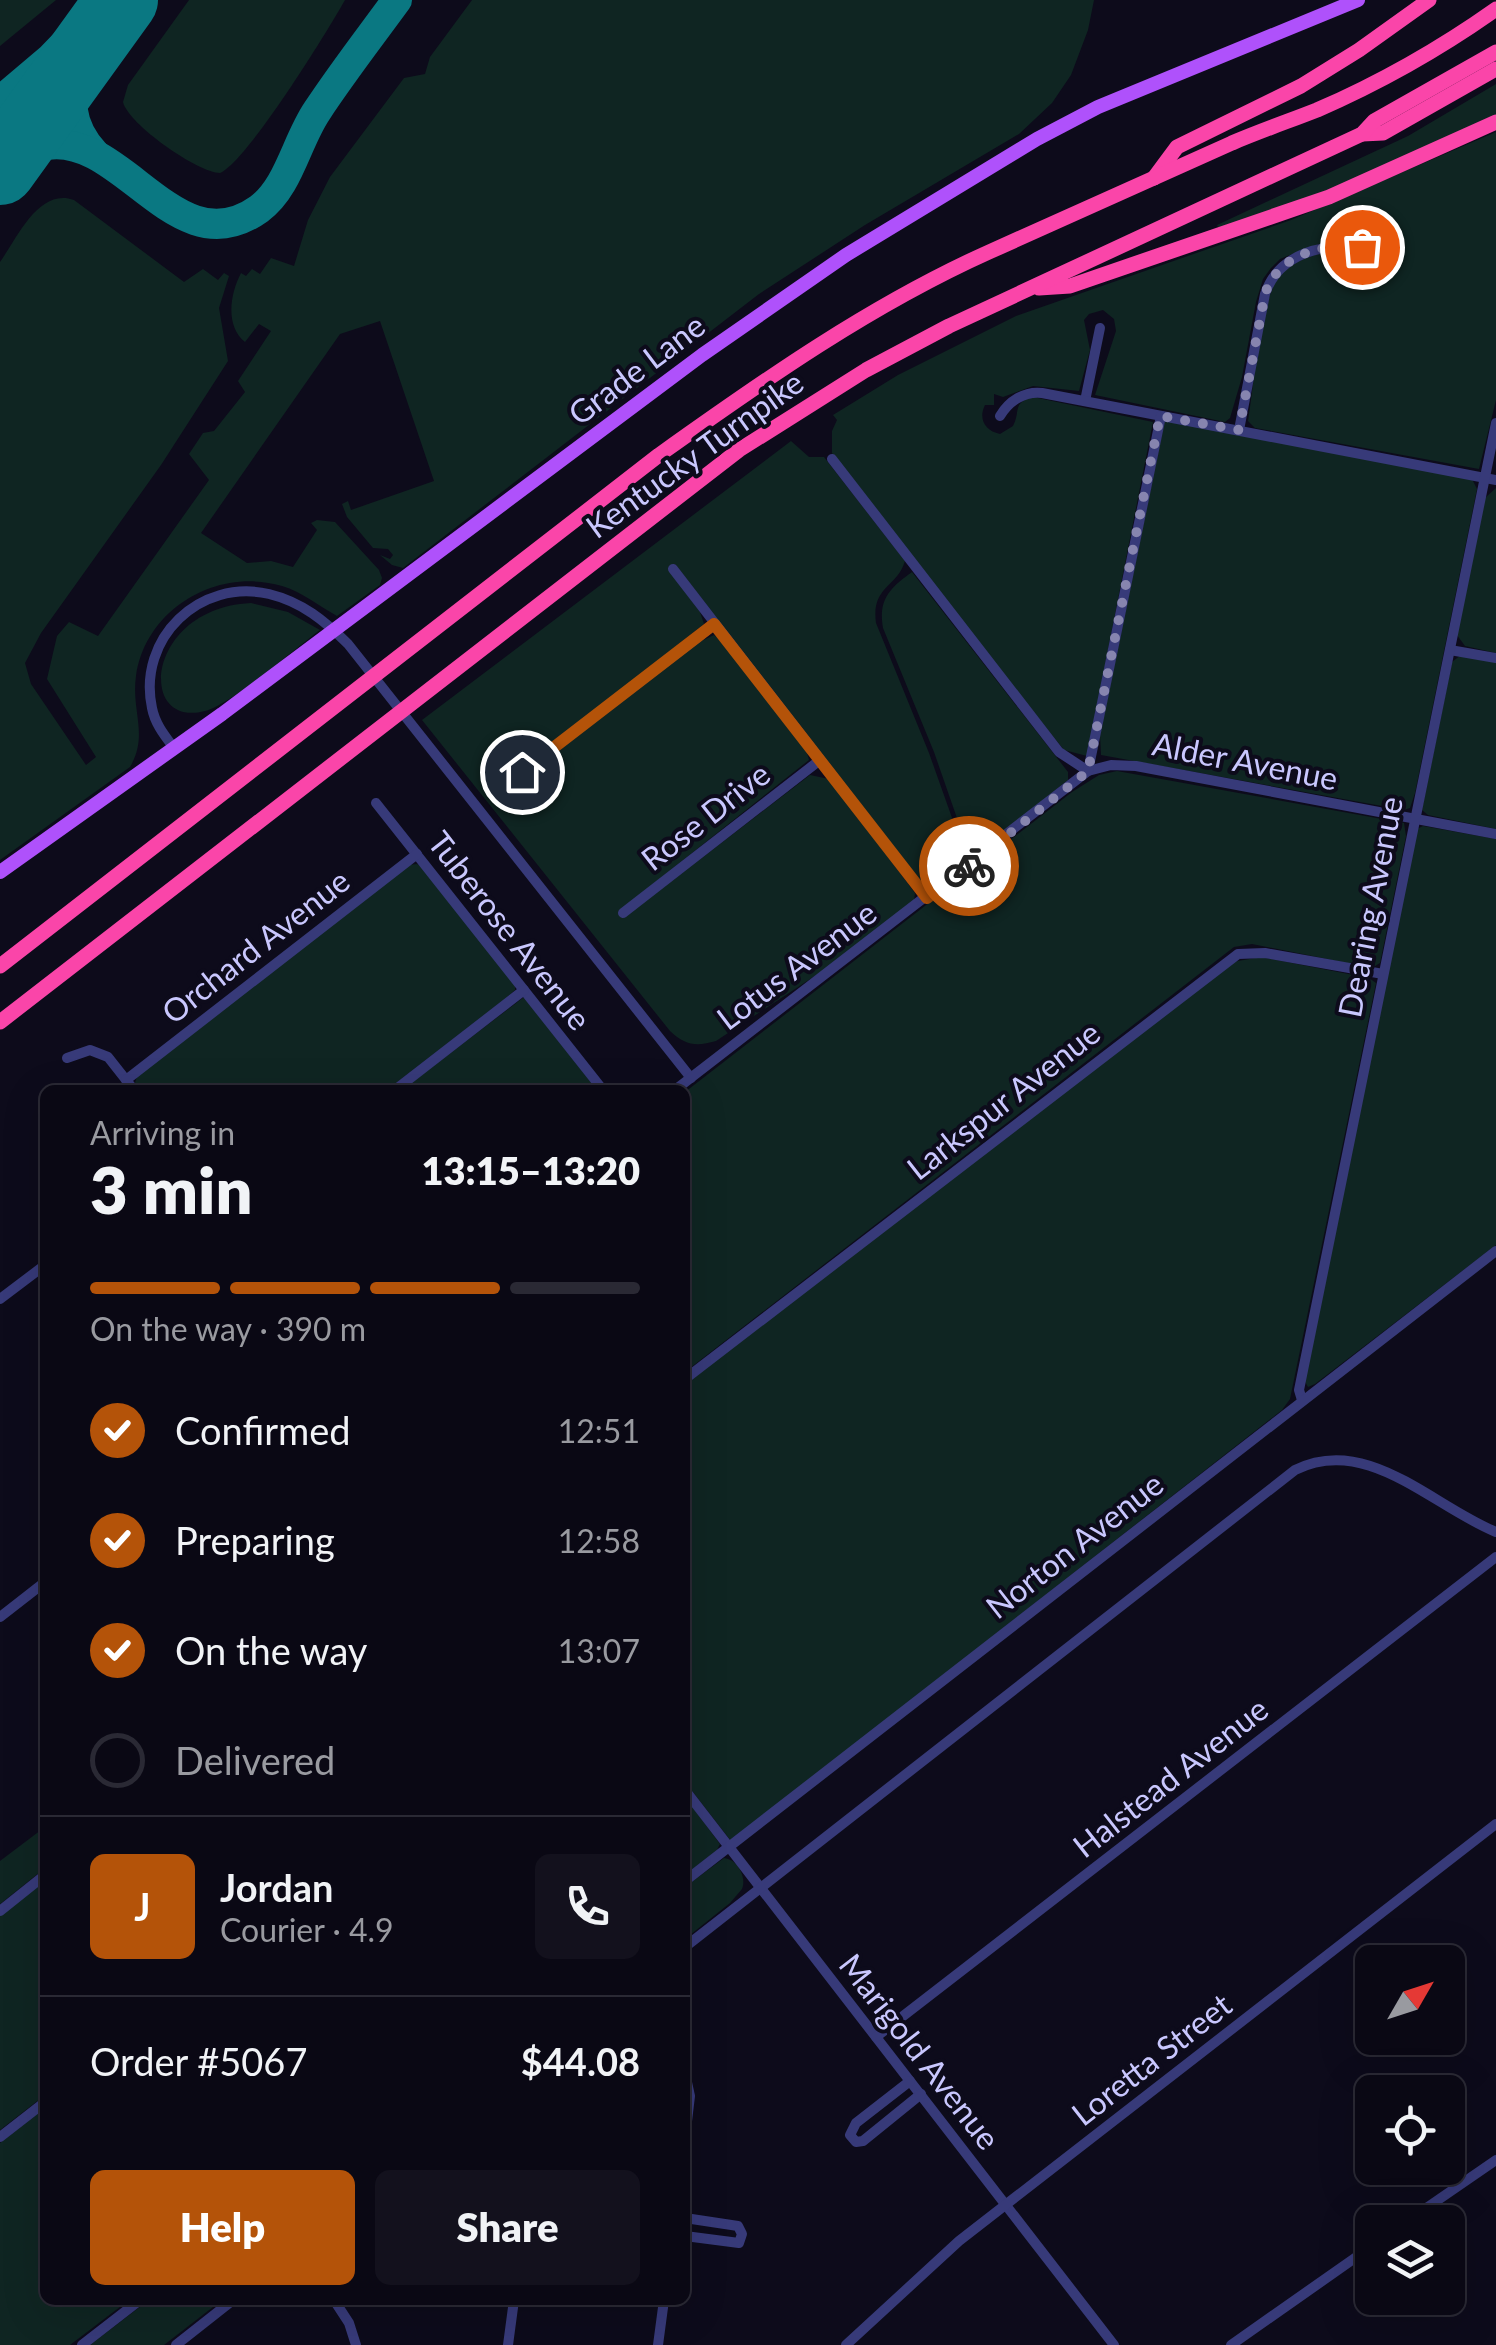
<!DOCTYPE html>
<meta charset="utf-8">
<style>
body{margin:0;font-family:Lato,sans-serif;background:#13111d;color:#f1f3f6;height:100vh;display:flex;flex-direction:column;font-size:38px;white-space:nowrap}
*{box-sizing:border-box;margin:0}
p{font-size:32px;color:#999aa0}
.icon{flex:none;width:55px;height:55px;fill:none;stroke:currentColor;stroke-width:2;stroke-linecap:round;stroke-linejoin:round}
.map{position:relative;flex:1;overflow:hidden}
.details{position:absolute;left:40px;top:1085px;width:650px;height:1220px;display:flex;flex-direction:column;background:#0a0814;border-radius:15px;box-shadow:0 10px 40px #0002,0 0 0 2px #2a2934}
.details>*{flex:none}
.needle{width:65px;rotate:51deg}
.controls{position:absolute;left:1355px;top:1945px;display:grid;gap:20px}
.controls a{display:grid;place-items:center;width:110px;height:110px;border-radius:15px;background:#0a0814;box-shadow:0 10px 40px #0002,0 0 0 2px #2a2934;font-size:50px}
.pin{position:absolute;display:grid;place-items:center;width:85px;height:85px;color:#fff;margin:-42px;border:5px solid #fff;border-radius:50%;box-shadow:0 2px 10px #0007}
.courier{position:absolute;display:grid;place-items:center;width:100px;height:100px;margin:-50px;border:8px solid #b45309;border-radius:50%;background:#fff;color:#222;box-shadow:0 2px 12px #0007}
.head em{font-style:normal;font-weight:800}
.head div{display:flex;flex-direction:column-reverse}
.head{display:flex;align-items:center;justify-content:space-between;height:170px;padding:0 50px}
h1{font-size:65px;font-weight:800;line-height:75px}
.bar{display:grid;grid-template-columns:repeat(4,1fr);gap:15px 10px;align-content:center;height:120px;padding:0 50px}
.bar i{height:12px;border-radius:8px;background:#2a2934}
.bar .selected{background:#b45309}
.bar p{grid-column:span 4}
.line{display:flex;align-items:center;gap:25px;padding:0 50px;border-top:2px solid #2a2934}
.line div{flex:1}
.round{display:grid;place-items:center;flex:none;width:105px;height:105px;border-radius:15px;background:#13111d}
ol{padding:0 50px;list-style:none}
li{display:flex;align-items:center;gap:30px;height:110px}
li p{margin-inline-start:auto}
li .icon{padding:10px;border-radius:50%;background:#b45309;color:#fff;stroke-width:4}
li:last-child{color:#999aa0}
li i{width:55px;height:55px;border:5px solid #2a2934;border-radius:50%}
.action{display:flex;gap:20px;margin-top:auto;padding:20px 50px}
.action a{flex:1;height:115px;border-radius:15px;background:#b45309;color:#fff;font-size:40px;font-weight:800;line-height:115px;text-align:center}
.action a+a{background:#13111d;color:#f1f3f6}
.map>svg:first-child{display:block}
</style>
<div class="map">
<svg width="1496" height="2345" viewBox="0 0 1496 2345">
<rect width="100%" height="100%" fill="#0d0b1b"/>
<g fill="#0f2522">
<polygon points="0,0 56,0 0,46"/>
<path d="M189,0h156c-18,32 -97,160 -125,173 -22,0 -92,-49 -97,-71l5,-17z"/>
<path d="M472,0h622l-6,30 -17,45 -19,28 -33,31 -154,91 -106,69 -356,274 -11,-3 -12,-10 10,4 3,-4 -5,-6 -15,-1 -26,-31 -5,-13 6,-3 3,9 83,-29 -54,-160 -40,13 -139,199 46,30 24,-2 22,6 24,-37 -6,-7 6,-3 18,2 44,48 3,8 -2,7 -43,31c-18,-10 -35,-24 -55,-30 -64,-19 -136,22 -146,90 -5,35 13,59 -6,91l-130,93v-598c17,-24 39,-75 74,-62l110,82 19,-13 15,11 6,-7 5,3 -10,32 9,53 -67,104 -120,168 -16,30 6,21 55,81 10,-8 -49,-78 10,-43 12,-14 29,14 111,-156 -20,-26 14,-21 11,-2 31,-39 -7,-11 33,-50 -12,-7 -14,18c-20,-16 -15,-48 -4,-69l5,3 6,-7 8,5 11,-16 23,8 14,-46 22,-43 74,-99 21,-4 5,-17z"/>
<polygon points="1496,84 1496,116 1331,189 1220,231 1217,225 1408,136"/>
<path d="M1496,132v268l-17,69 -224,-41 -7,-7c5,-30 13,-125 32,-146 15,-16 35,-20 56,-26l28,17 13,-2v-26l-13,-8 -57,18 -27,11 -9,9 -8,11 -7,23 -14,75 -12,41 -5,4 -130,-27 21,-64 -2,-12 -11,-9 -14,4 -5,6 6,30 -11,41 -46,-5 -30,11 -9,-3v11h-9c-7,14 0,26 15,29l13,-8c8,-16 -1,-23 20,-29l120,25 -66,334 -23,-6 -149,-186 -83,-111v-22l5,-11 -4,-5 65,-40 118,-59 275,-96z"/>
<polygon points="1165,420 1472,479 1477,489 1415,793 1410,808 1404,810 1101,755 1100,735"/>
<path d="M791,441l18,16h15l81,104c-8,27 -34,25 -29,62l53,130 38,107 -33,26 -11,-2 -248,-320 -6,6 31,42 4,12 -183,145 174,-125 19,-9 13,11c17,23 78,90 82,114l-190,151 6,6 185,-142 19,4 86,114 -1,8 -78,61 -120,79c-20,6 -31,4 -46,-10l-248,-311z"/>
<polygon points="1496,488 1496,653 1465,646 1457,635 1485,498"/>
<path d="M912,572l156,200v8l-94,75 -8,-11 -32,-92 -51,-124c-5,-29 7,-40 29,-56z"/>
<path d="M251,603l37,9 32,18c-24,18 -90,75 -115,81 -69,18 -59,-103 46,-108z"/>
<polygon points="1461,655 1496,661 1496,829 1428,815 1422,810 1452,662"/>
<polygon points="1117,771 1404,823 1406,836 1380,963 1372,968 1252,944 1234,947 685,1372 685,1092 1072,792 1099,775"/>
<polygon points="1423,826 1496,839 1496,1245 1315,1384 1308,1387 1304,1380 1417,829"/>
<polygon points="417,864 424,868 515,985 515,990 506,998 387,1090 141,1090 135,1083 137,1076 408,865"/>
<polygon points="1261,957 1369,978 1376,983 1290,1399 1282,1410 731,1841 685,1782 685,1384 1232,962"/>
<polygon points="524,997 597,1090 402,1090"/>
<polygon points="685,1797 720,1844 717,1850 685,1875"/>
<polygon points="45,1827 45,1868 0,1904 0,1861"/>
<path d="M724,1858c13,1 23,19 18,31l-12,14 -45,36v-52z"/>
<polygon points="45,1880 45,2095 0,2130 0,1916"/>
<polygon points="45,2108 45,2300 129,2300 70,2345 0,2345 0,2143"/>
<polygon points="149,2300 222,2300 164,2345 90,2345"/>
</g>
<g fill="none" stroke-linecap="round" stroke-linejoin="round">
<g stroke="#0a7882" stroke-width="30">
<path d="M79,60c-11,36 -11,65 16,94"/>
<polyline points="0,101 51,58 107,0"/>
<path d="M0,170c14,-11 29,-22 47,-25 77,-12 130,123 212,64 30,-22 37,-67 58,-98 25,-38 53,-74 80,-111"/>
</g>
<polyline stroke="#0a7882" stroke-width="72" points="0,169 122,0"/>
<g stroke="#373a79" stroke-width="10">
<polyline points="1085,401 1100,328"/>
<path d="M1000,416c9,-15 24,-25 42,-23l454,87"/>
<path d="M1239,430l26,-136c14,-41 58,-51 97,-47"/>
<polyline points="832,459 1059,752 1088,771 1111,765 1136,766 1496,834"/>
<polyline points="673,569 927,898"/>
<polyline points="1450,650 1496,658"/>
<path d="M174,748c-9,-12 -19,-24 -22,-40 -15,-70 48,-130 117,-114 33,8 56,27 79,50l343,434"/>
<polyline points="522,772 715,624"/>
<polyline points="376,803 603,1090"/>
<polyline points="623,913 820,760"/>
<polyline points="67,1058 90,1050 108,1057 134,1090"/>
<polyline points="126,1080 417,854"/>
<polyline points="395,1090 524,990"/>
<polyline points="675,1090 1088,771 1161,416"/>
<polyline points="0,1299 45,1265"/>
<polyline points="685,1379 1238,954 1265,953 1383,974"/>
<polyline points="1302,1400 1299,1390 1496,423"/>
<polyline points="0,1617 45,1582"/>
<polyline points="685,1790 1114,2345"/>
<polyline points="685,1881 1496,1251"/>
<polyline points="0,1911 45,1875"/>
<path d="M685,1947l610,-477c72,-36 137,36 201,62"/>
<polyline points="876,2037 1496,1557"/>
<polyline points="685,2073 690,2096 685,2138"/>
<polyline points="910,2081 856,2123 850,2135 856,2142 863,2141 921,2094"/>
<polyline points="0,2137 45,2102"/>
<polyline points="685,2218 738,2226 742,2234 739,2243 685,2236"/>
<polyline points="1406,2222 1496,2160"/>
<polyline points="334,2300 349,2323 356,2345"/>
<polyline points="82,2345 140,2300"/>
<polyline points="176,2345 233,2300"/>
<polyline points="508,2345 514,2300"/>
<polyline points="658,2345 664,2300"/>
<polyline points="846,2345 959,2241 1496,1824"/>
<polyline points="1231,2345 1372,2246"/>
</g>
<polyline stroke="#af51fb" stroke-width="14" points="0,872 222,714 702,355 846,255 1037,139 1098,107 1358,0"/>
<g stroke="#fa45a9" stroke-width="15">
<polyline points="1362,134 1383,133 1496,69"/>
<polyline points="1154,178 1177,147 1301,86 1359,50 1429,0"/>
<polyline points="1039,288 1070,286 1329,197 1496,122"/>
<path d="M0,966l659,-511c105,-75 212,-150 330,-203 81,-37 162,-73 243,-109 28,-12 57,-22 85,-33 62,-27 124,-62 179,-101"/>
<polyline points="0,1022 739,450 866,370 949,326 1362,134 1374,121 1496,52"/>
</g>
</g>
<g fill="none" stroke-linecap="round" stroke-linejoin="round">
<path stroke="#8785af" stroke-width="10" stroke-dasharray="0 18" d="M969,866l119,-95 72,-355 79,14 26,-136c14,-41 59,-51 97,-47"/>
<polyline stroke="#b45309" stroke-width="12" points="522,772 714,624 927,898 969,866"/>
</g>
<g text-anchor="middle" stroke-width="8" stroke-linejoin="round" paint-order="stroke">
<g font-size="32" fill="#c9c7fe" stroke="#0d0b1b">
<text transform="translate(637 370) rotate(-37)" y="11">Grade Lane</text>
<text transform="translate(695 455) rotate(-36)" y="11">Kentucky Turnpike</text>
<text transform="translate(1245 762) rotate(11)" y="11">Alder Avenue</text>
<text transform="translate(706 817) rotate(-38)" y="11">Rose Drive</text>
<text transform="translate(1371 907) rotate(-79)" y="11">Dearing Avenue</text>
<text transform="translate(509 931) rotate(52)" y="11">Tuberose Avenue</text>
<text transform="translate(256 947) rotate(-38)" y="11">Orchard Avenue</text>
<text transform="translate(797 966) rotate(-37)" y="11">Lotus Avenue</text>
<text transform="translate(1004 1101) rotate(-38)" y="11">Larkspur Avenue</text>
<text transform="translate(1075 1546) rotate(-38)" y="11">Norton Avenue</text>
<text transform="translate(1171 1778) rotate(-38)" y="11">Halstead Avenue</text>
<text transform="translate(919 2052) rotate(52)" y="11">Marigold Avenue</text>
<text transform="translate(1152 2060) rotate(-38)" y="11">Loretta Street</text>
</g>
</g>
</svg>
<div class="controls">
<a><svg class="needle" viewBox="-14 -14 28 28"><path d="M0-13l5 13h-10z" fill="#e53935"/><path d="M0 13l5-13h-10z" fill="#999aa0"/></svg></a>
<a><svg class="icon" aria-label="locate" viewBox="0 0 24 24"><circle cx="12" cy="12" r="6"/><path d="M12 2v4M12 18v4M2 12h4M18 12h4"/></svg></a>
<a><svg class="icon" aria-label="layers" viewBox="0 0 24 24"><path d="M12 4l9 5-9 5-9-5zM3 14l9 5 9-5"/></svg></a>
</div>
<div class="pin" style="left:1362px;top:247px;background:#ea580c"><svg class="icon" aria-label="bag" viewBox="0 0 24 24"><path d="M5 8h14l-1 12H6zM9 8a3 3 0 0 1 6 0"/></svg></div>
<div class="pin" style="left:522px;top:772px;background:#1f2937"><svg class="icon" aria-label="home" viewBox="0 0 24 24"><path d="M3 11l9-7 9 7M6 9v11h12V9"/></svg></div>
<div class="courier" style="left:969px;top:866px"><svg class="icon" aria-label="bike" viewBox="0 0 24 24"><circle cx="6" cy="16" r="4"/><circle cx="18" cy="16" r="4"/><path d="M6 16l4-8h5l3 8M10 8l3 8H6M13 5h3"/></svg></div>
<section class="details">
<div class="head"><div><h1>3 min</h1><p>Arriving in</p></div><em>13:15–13:20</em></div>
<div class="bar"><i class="selected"></i><i class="selected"></i><i class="selected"></i><i></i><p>On the way · 390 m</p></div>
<ol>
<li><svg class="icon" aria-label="check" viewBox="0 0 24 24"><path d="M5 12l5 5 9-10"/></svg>Confirmed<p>12:51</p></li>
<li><svg class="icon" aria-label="check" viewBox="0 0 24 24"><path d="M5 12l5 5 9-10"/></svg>Preparing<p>12:58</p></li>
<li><svg class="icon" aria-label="check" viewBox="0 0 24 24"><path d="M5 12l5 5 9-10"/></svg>On the way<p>13:07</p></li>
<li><i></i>Delivered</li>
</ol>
<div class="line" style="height:180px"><b class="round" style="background:#b45309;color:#fff">J</b><div><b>Jordan</b><p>Courier · 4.9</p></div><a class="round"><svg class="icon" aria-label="phone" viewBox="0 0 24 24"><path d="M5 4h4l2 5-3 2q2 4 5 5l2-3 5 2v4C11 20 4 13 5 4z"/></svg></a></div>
<div class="line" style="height:130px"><div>Order #5067</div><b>$44.08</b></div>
<div class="action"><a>Help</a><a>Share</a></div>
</section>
</div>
